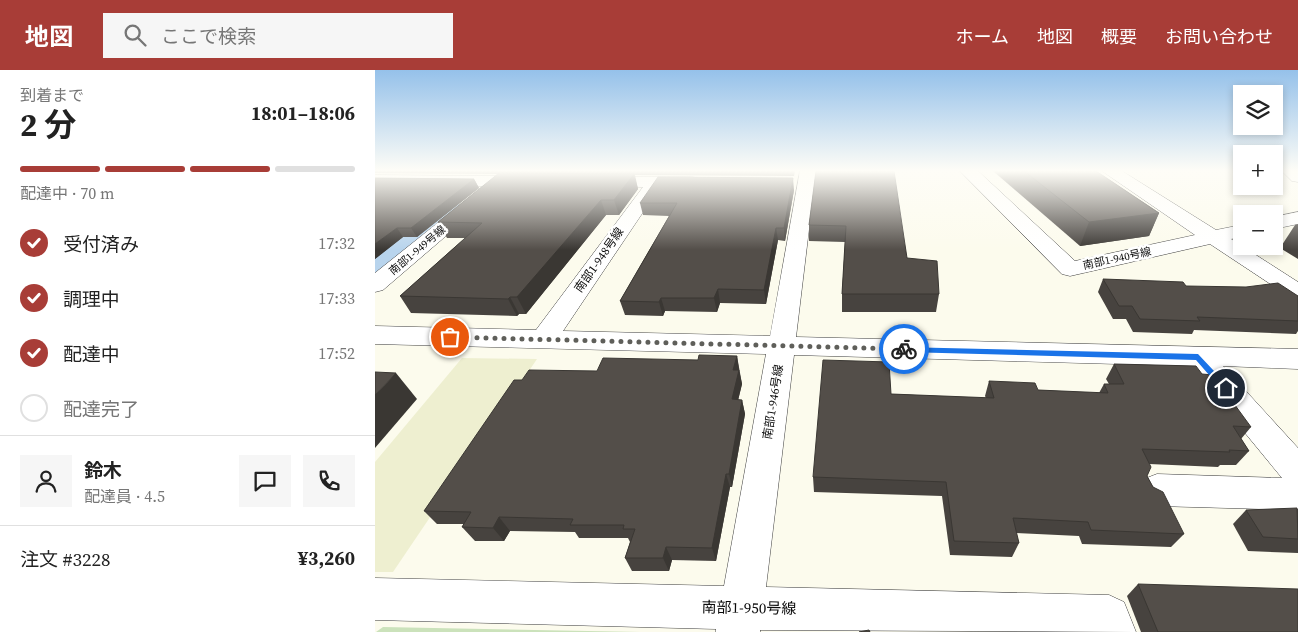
<!DOCTYPE html>
<html lang="ja">
<meta charset="utf-8">
<style>
body{margin:0;font-family:"Source Serif 4","Noto Sans JP",serif;background:#f6f6f6;color:#222;height:100vh;display:flex;flex-direction:column;font-size:19px;white-space:nowrap}
*{box-sizing:border-box;margin:0}
p{font-size:16px;color:#767676}
.icon{flex:none;width:28px;height:28px;fill:none;stroke:currentColor;stroke-width:2;stroke-linecap:round;stroke-linejoin:round}
.map{position:relative;flex:1;overflow:hidden}
.details{display:flex;flex-direction:column;background:#fff;width:375px}
.details>*{flex:none}
.controls{position:absolute;left:858px;top:15px;display:grid;gap:10px}
.controls a{display:grid;place-items:center;width:50px;height:50px;border-radius:0px;background:#fff;box-shadow:0 2px 8px #0003;font-size:25px}
.pin{position:absolute;display:grid;place-items:center;width:42px;height:42px;color:#fff;margin:-21px;border:2px solid #fff;border-radius:50%;box-shadow:0 1px 5px #0007}
.courier{position:absolute;display:grid;place-items:center;width:50px;height:50px;margin:-25px;border:4px solid #1a73e8;border-radius:50%;background:#fff;color:#222;box-shadow:0 1px 6px #0007}
.headline em{font-style:normal;font-weight:700}
.headline div{display:flex;flex-direction:column-reverse}
.headline{display:flex;align-items:center;justify-content:space-between;height:85px;padding:0 20px}
h1{font-size:32px;font-weight:700;line-height:38px}
.bar{display:grid;grid-template-columns:repeat(4,1fr);gap:8px 5px;align-content:center;height:60px;padding:0 20px}
.bar i{height:6px;border-radius:4px;background:#e0e0e0}
.bar .selected{background:#a83d37}
.bar p{grid-column:span 4}
.line{display:flex;align-items:center;gap:12px;padding:0 20px;border-top:1px solid #e0e0e0}
.line div{flex:1}
.round{display:grid;place-items:center;flex:none;width:52px;height:52px;border-radius:0px;background:#f6f6f6}
ol{padding:0 20px;list-style:none}
li{display:flex;align-items:center;gap:15px;height:55px}
li p{margin-inline-start:auto}
li .icon{padding:5px;border-radius:50%;background:#a83d37;color:#fff;stroke-width:4}
li:last-child{color:#767676}
li i{width:28px;height:28px;border:2px solid #e0e0e0;border-radius:50%}
header{display:flex;align-items:center;gap:30px;box-sizing:border-box;height:70px;padding:0 25px;background:#a83d37;color:#fff}
header strong{font-size:24px}
nav{display:flex;gap:28px;margin-inline-start:auto;font-size:18px}
.search{width:350px;height:45px;background:#f6f6f6;display:flex;align-items:center;gap:12px;box-sizing:border-box;padding:0 18px;border-radius:0px;color:#767676;font-size:19px}
main{display:flex;flex:1;min-height:0}
.map>svg:first-child{display:block}
</style>
<header>
<strong>地図</strong>
<div class="search"><svg class="icon" aria-label="search" viewBox="0 0 24 24"><circle cx="10" cy="10" r="6"/><path d="M15 15l6 6"/></svg>ここで検索</div>
<nav><a>ホーム</a><a>地図</a><a>概要</a><a>お問い合わせ</a></nav>
</header>
<main>
<section class="details">
<div class="headline"><div><h1>2 分</h1><p>到着まで</p></div><em>18:01–18:06</em></div>
<div class="bar"><i class="selected"></i><i class="selected"></i><i class="selected"></i><i></i><p>配達中 · 70 m</p></div>
<ol>
<li><svg class="icon" aria-label="check" viewBox="0 0 24 24"><path d="M5 12l5 5 9-10"/></svg>受付済み<p>17:32</p></li>
<li><svg class="icon" aria-label="check" viewBox="0 0 24 24"><path d="M5 12l5 5 9-10"/></svg>調理中<p>17:33</p></li>
<li><svg class="icon" aria-label="check" viewBox="0 0 24 24"><path d="M5 12l5 5 9-10"/></svg>配達中<p>17:52</p></li>
<li><i></i>配達完了</li>
</ol>
<div class="line" style="height:90px"><a class="round"><svg class="icon" aria-label="person" viewBox="0 0 24 24"><circle cx="12" cy="8" r="4"/><path d="M4 21q1-7 8-7t8 7"/></svg></a><div><b>鈴木</b><p>配達員 · 4.5</p></div><a class="round"><svg class="icon" aria-label="chat" viewBox="0 0 24 24"><path d="M4 5h16v11H9l-5 4z"/></svg></a><a class="round"><svg class="icon" aria-label="phone" viewBox="0 0 24 24"><path d="M5 4h4l2 5-3 2q2 4 5 5l2-3 5 2v4C11 20 4 13 5 4z"/></svg></a></div>
<div class="line" style="height:65px"><div>注文 #3228</div><b>¥3,260</b></div>
</section>
<div class="map">
<svg width="923" height="562" viewBox="0 0 923 562">
<rect width="100%" height="100%" fill="#fcfbed"/>
<polygon fill="#eeefd0" points="87,288 162,289 18,502 0,502 0,392"/>
<polygon fill="#cbe2bb" points="8,557 266,562 1,562"/>
<g fill="none" stroke-linecap="round" stroke-linejoin="round">
<polygon fill="#b8d4ed" fill-rule="evenodd" points="74,131 83,133 86,138 83,143 10,202 0,205 0,182 65,133"/>
<defs>
<g id="minor">
<polygon points="425,101 441,101 421,267 923,279 923,299 848,296 923,378 923,440 782,436 769,431 764,420 769,409 782,404 907,408 815,296 419,285 391,517 734,525 749,532 761,562 385,560 385,562 341,562 341,559 0,550 0,508 349,516 391,284 0,274 0,256 161,260 268,117 223,116 217,115 214,111 217,107 317,107 323,108 326,112 323,116 285,117 188,261 395,266"/>
<polygon points="585,101 603,101 700,191 820,165 727,101 747,101 841,160 866,155 866,167 856,169 923,212 923,229 915,227 835,174 695,206 687,204"/>
<polygon points="907,101 923,101 923,112 917,111"/>
<polygon points="0,105 126,106 132,107 135,111 8,220 0,222 0,203 109,116 0,115"/>
<polygon points="923,142 923,154 899,159 899,147"/>
</g>
</defs>
<use href="#minor" stroke="#3e3e3e" stroke-width="1"/>
<use href="#minor" fill="#fff" fill-rule="evenodd"/>
</g>
<g fill="#47433f">
<polygon points="0,101 420,101 419,106 260,105 263,119 244,145 231,145 151,244 144,244 142,246 36,243 25,226 90,168 72,168 63,152 124,104 0,103"/>
<polygon points="441,101 532,188 564,224 561,242 467,242 467,224 470,172 434,171 434,155"/>
<polygon points="618,101 721,101 784,143 774,166 705,176"/>
<polygon points="0,108 99,109 104,118 42,167 28,167 0,189"/>
<polygon points="419,120 410,171 403,170 391,234 345,233 342,242 290,241 288,246 250,245 245,231 294,146 268,145 265,133"/>
<polygon points="923,154 923,189 905,178 920,155"/>
<polygon points="728,209 811,216 923,226 923,261 921,264 819,260 817,264 758,262 751,249 738,249 723,222"/>
<polygon points="362,286 367,314 363,330 367,330 370,344 357,417 355,417 341,491 297,490 294,501 257,501 250,488 255,472 253,468 204,468 200,462 135,461 129,471 100,471 87,457 89,454 62,454 49,441 147,310 222,301"/>
<polygon points="739,294 827,304 876,357 866,369 874,381 861,395 845,395 843,397 774,394 772,406 778,417 809,464 796,477 707,474 704,466 641,463 644,473 637,487 575,485 567,426 439,422 438,407 516,324 611,328 610,326 614,311 663,320 724,323 729,314 734,314 731,309"/>
<polygon points="923,439 923,483 873,481 858,454 871,440"/>
<polygon points="763,514 923,562 766,562 752,526"/>
</g>
<g fill="#3a3733">
<polygon points="259,104 263,119 244,145 239,130"/>
<polygon points="418,108 419,120 410,171 409,158"/>
<polygon points="99,109 104,118 42,167 36,158"/>
<polygon points="226,130 231,145 151,244 142,227"/>
<polygon points="784,143 774,166 705,176 714,152"/>
<polygon points="22,158 28,167 0,189 0,174"/>
<polygon points="401,158 403,170 391,234 389,220"/>
<polygon points="343,219 345,233 342,242 339,228"/>
<polygon points="135,227 144,244 142,246 133,229"/>
<polygon points="286,228 290,241 288,246 284,232"/>
<polygon points="362,286 364,300 361,314 358,300"/>
<polygon points="364,300 367,314 360,343 357,329"/>
<polygon points="21,303 42,329 0,378 0,325"/>
<polygon points="367,330 370,344 357,417 354,404"/>
<polygon points="351,404 355,417 341,491 337,478"/>
<polygon points="124,447 135,461 129,471 118,458"/>
<polygon points="291,477 297,490 294,501 288,488"/>
</g>
<g fill="#534e49" stroke="#3a3733">
<polygon points="441,101 519,101 532,188 562,191 564,224 467,224 471,156 434,155"/>
<polygon points="649,101 721,101 784,143 714,152"/>
<polygon points="124,103 259,104 239,130 226,130 142,227 135,227 133,229 25,226 107,153 63,152"/>
<polygon points="283,107 418,108 409,158 401,158 389,220 343,219 339,228 286,228 284,232 245,231 302,133 265,133"/>
<polygon points="0,108 99,109 36,158 22,158 0,174"/>
<polygon points="728,209 808,212 811,216 871,217 903,213 923,226 923,251 822,247 825,251 765,249 757,236 744,236"/>
<polygon points="324,285 362,286 358,300 364,300 357,329 367,330 354,404 351,404 337,478 291,477 288,488 250,488 260,459 248,459 249,455 195,455 198,449 124,447 118,458 87,457 96,442 49,441 139,310 147,310 154,300 222,301 228,288 323,290"/>
<polygon points="448,290 514,292 516,324 619,328 614,311 660,313 663,320 733,323 729,314 749,314 739,294 821,296 827,304 838,305 876,357 858,356 874,381 854,380 855,382 767,379 776,397 772,406 778,417 788,422 809,464 716,460 713,452 638,448 644,473 579,471 571,412 438,407"/>
<polygon points="0,302 21,303 0,325"/>
<polygon points="922,438 923,469 888,467 871,440"/>
<polygon points="763,514 923,519 923,562 783,562"/>
<polygon points="494,560 495,562 484,562"/>
</g>
<linearGradient id="sky" x2="0" y2="1"><stop stop-color="#95c1ea"/><stop offset="0.56" stop-color="#fefdf7"/><stop offset="1" stop-color="#fefdf7" stop-opacity="0"/></linearGradient>
<rect width="923" height="180" fill="url(#sky)"/>
<polygon fill="#1a73e8" points="526,277 823,284 855,318 851,322 848,321 821,290 529,282 525,279"/>
<g fill="none" stroke-linecap="round" stroke-linejoin="round">
<polyline stroke="#5f5f5a" stroke-width="5" stroke-dasharray="0 9" points="75,267 529,279"/>
</g>
<g text-anchor="middle" stroke-width="5" stroke-linejoin="round" paint-order="stroke">
<g font-size="11" fill="#0b0b0b" stroke="#fff">
<text transform="translate(42 180) rotate(-40)" y="4">南部1-949号線</text>
<text transform="translate(742 188) rotate(-12)" y="4">南部1-940号線</text>
</g>
<g font-size="12" fill="#0b0b0b" stroke="#fff">
<text transform="translate(224 190) rotate(-55)" y="4">南部1-948号線</text>
<text transform="translate(398 332) rotate(-81)" y="4">南部1-946号線</text>
</g>
<g font-size="15" fill="#0b0b0b" stroke="#fff">
<text transform="translate(374 538) rotate(1)" y="5">南部1-950号線</text>
</g>
</g>
</svg>
<div class="controls">
<a><svg class="icon" aria-label="layers" viewBox="0 0 24 24"><path d="M12 4l9 5-9 5-9-5zM3 14l9 5 9-5"/></svg></a>
<a>+</a>
<a>−</a>
</div>
<div class="pin" style="left:75px;top:267px;background:#ea580c"><svg class="icon" aria-label="bag" viewBox="0 0 24 24"><path d="M5 8h14l-1 12H6zM9 8a3 3 0 0 1 6 0"/></svg></div>
<div class="pin" style="left:851px;top:318px;background:#1f2937"><svg class="icon" aria-label="home" viewBox="0 0 24 24"><path d="M3 11l9-7 9 7M6 9v11h12V9"/></svg></div>
<div class="courier" style="left:529px;top:279px"><svg class="icon" aria-label="bike" viewBox="0 0 24 24"><circle cx="6" cy="16" r="4"/><circle cx="18" cy="16" r="4"/><path d="M6 16l4-8h5l3 8M10 8l3 8H6M13 5h3"/></svg></div>
</div>
</main>
